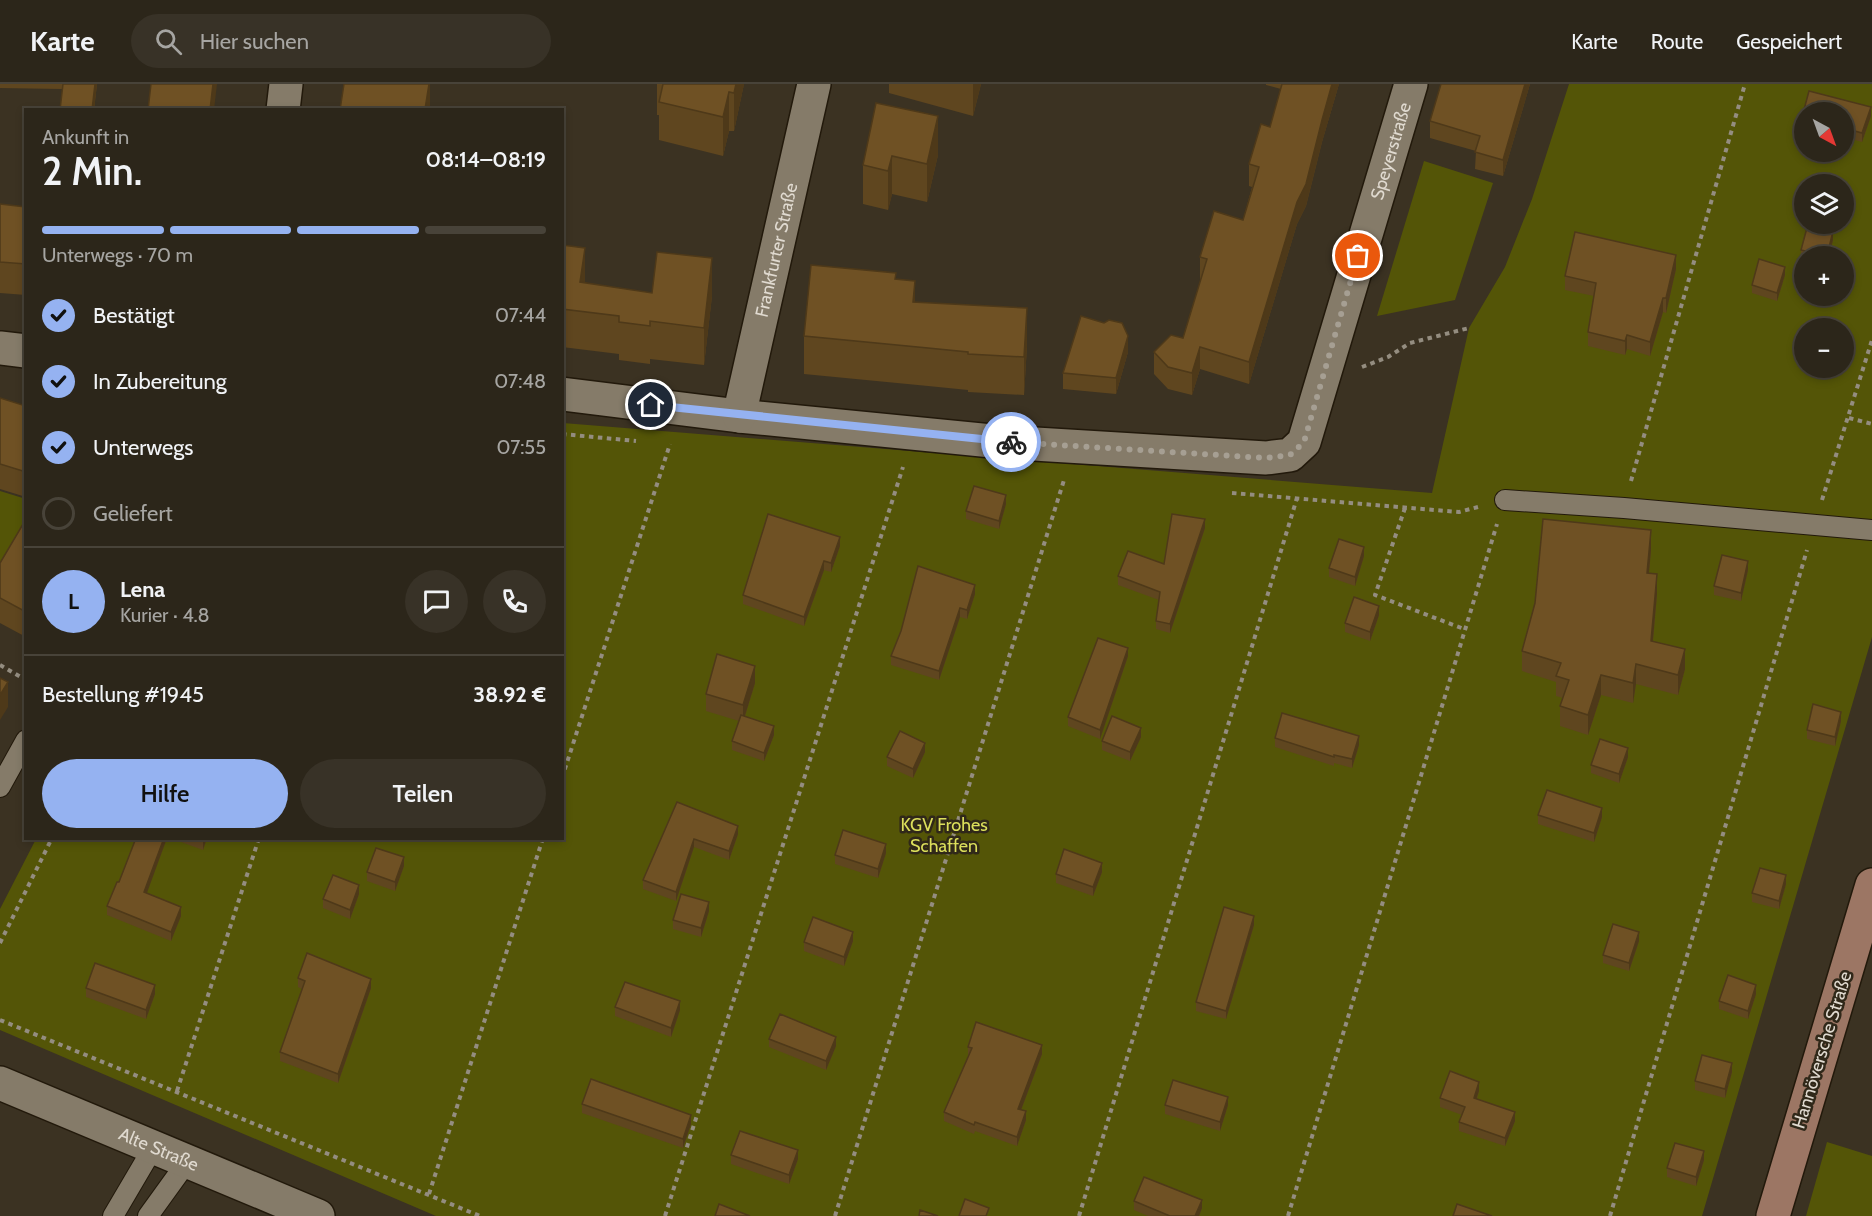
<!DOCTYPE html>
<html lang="de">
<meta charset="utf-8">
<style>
body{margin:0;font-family:Cabin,sans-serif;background:#383227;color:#f1f3f6;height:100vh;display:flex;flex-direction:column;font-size:22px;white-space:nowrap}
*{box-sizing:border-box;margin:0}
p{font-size:20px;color:#a6a5a2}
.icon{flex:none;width:33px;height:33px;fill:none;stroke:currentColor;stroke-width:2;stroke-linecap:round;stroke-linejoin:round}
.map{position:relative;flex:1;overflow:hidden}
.panel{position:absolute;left:24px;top:24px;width:540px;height:732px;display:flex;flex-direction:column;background:#2c261a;border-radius:0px;box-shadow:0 3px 9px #0003,0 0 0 2px #484339}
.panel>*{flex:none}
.needle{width:39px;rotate:139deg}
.buttons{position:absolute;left:1794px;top:18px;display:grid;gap:12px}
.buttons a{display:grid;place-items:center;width:60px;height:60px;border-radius:50%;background:#2c261a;box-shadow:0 3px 9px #0003,0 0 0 2px #484339;font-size:30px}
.pin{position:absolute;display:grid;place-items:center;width:51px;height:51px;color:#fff;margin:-26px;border:3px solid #fff;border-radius:50%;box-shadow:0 2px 6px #0007}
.courier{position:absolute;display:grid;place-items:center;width:60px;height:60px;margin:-30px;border:4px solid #95b2f1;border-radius:50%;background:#fff;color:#222;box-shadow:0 2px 8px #0007}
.headline em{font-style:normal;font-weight:600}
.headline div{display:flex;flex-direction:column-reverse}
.headline{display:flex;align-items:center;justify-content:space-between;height:102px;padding:0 18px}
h1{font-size:39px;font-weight:600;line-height:45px}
.bar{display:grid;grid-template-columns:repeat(4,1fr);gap:9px 6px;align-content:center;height:72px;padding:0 18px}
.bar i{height:8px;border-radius:4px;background:#484339}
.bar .on{background:#95b2f1}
.bar p{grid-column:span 4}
.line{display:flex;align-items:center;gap:15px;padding:0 18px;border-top:2px solid #484339}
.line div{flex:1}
.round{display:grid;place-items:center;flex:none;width:63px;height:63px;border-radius:32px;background:#383227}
ol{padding:0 18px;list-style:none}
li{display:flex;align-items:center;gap:18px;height:66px}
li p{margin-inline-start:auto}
li .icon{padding:6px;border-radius:50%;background:#95b2f1;color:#111;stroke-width:4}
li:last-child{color:#a6a5a2}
li i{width:33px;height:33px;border:3px solid #484339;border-radius:50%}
.action{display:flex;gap:12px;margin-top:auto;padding:12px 18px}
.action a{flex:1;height:69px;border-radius:36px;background:#95b2f1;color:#111;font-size:24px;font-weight:600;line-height:69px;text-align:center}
.action a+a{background:#383227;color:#f1f3f6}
header{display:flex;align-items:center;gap:36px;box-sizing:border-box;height:84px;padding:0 30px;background:#2c261a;border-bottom:2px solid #484339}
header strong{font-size:28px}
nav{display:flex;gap:33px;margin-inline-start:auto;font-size:21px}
.search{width:420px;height:54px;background:#383227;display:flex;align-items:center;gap:15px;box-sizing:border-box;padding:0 21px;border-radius:33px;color:#a6a5a2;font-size:22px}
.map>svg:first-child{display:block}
</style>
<header>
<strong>Karte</strong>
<div class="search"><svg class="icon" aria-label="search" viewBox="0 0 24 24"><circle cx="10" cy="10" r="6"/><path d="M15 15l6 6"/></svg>Hier suchen</div>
<nav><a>Karte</a><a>Route</a><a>Gespeichert</a></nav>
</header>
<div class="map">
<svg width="1872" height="1132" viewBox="0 0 1872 1132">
<rect width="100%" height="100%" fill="#3b3222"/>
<g fill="#545507" fill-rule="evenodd">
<path d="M1569,0h303v553l-170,579h-1266l-436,-186v-121l36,-70 526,-1 1,-415 869,70 37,-165 36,-61 27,-68zM1804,28h40v40h-40zM1804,100h40v40h-40zM1804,172h40v40h-40zM1804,244h40v40h-40z"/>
<polygon points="1424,77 1493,99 1455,216 1377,232"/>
<polygon points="0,407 26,415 25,456 0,501"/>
<polygon points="1827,1058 1872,1072 1872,1132 1806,1132"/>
</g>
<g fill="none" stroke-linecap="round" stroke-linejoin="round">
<defs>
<g id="lane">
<polyline points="1505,416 1624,424 1872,446"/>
<polyline points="0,703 26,656"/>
<polyline points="113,1132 153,1064"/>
<polyline points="148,1132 187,1078"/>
</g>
<g id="street">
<polyline points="283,26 286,0"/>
<polyline points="0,264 26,267"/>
<path id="s1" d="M562,310l177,22 263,26 264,16 24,-3 14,-13 107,-358"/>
<path id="s2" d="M739,332l75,-332"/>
<path id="s3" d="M0,999l318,133"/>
</g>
<polyline id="secondary" points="1773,1132 1872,801"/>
</defs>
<use href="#lane" stroke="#22190b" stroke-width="22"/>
<use href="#street" stroke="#22190b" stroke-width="36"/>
<use href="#secondary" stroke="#22190b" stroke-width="36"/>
<g stroke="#948d80" stroke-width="4" stroke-dasharray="4.5 4.5" stroke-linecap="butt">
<polyline points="1362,283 1388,273 1410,259 1469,244"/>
<polyline points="1849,334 1872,340"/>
<polyline points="562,350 636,357"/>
<polyline points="1631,397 1745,0"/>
<polyline points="1232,409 1459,428 1478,423"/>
<polyline points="1822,416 1872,256"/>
<polyline points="1405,424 1375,511 1464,545"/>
<polyline points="0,581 26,596"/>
<polyline points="562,694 670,360"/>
<polyline points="0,859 52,754"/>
<polyline points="0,936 480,1132"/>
<polyline points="177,1007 259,754"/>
<polyline points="429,1110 543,754"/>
<polyline points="665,1132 903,383"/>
<polyline points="835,1132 1064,396"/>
<polyline points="1079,1132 1297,414"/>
<polyline points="1288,1132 1497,440"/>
<polyline points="1610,1132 1807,466"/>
</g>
<use href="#lane" stroke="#857b69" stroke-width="20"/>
<use href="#street" stroke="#857b69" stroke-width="33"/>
<use href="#secondary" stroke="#9c7664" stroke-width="33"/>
</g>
<g fill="#5f461f">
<polygon points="0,0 97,0 94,26 62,5 0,4"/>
<polygon points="430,0 430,26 340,26"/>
<polygon points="657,0 744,0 734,47 729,47 723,72 659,56 659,31 657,31"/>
<polygon points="889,0 981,0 973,32 889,9"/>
<polygon points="1266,0 1339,0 1322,58 1306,122 1297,140 1249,300 1200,285 1192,311 1168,305 1154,290 1154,268 1183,254 1201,195 1200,195 1200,173 1243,136 1252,103 1249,102 1249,80 1270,43 1281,5 1266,1"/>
<polygon points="1441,0 1530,0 1503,92 1475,85 1476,67 1430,54 1430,37"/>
<polygon points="1809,7 1871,23 1871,32 1862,58 1844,53 1844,28 1804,28 1804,42 1802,41 1802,33"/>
<polygon points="876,19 938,71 927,118 892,110 888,126 863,120 863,81"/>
<polygon points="0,120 26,123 26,211 0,209"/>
<polygon points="1833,156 1829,172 1804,172 1804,176 1801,174 1801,166"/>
<polygon points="562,161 585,199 652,209 712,212 704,281 650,275 650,280 619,276 619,270 562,263"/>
<polygon points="1676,185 1666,229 1663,228 1650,272 1627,265 1625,271 1588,262 1588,248 1594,212 1565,206 1565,192"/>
<polygon points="1785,191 1777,217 1752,209 1752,201"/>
<polygon points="896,195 915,218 1027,262 1024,311 968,308 968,306 928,302 804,290 804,252"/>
<polygon points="1128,268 1116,310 1063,305 1063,289"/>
<polygon points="0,314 26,322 26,413 0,405"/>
<polygon points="1006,420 999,445 966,435 966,427"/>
<polygon points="26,435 26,553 0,539 0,479"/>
<polygon points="1205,444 1170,549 1156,545 1156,537 1159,516 1118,501 1118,492 1164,480"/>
<polygon points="840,462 831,488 824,486 804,542 743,520 743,511"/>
<polygon points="1651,466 1649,489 1657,510 1653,557 1685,585 1678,611 1636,600 1633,619 1601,611 1588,651 1560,642 1560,622 1563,614 1556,612 1556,598 1522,587 1522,567"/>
<polygon points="1364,472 1355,502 1329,493 1329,484"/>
<polygon points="1748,486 1741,517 1714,511 1714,502"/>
<polygon points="975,510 967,535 960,533 939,596 891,581 891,572"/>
<polygon points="1379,531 1370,557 1345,548 1345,539"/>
<polygon points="1128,572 1100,655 1068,642 1068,633"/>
<polygon points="755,599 745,632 774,651 764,677 732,666 732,657 739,637 706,627 706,610"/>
<polygon points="1841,637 1835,662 1807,655 1807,646"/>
<polygon points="1141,653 1130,677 1102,666 1102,657"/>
<polygon points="1275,654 1359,661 1352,684 1334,679 1334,682 1275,663"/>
<polygon points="925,668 913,694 887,682 887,673"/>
<polygon points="1628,673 1619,699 1591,689 1591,681"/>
<polygon points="677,718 738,750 729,776 694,763 676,817 643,805 643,796"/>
<polygon points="1538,731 1602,733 1594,758 1538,740"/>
<polygon points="136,754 167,754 146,809 181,832 171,857 107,831 107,822 119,798"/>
<polygon points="170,754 207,754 203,766"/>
<polygon points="886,769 878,794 835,780 835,771"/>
<polygon points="404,782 395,807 367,797 367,788"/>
<polygon points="1102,788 1093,812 1056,799 1056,790"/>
<polygon points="1786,800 1779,825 1752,818 1752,809"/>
<polygon points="359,810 350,835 323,824 323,815"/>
<polygon points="709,827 701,853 673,845 673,836"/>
<polygon points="1254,841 1226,935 1196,927 1196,918"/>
<polygon points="853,857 844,882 804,867 804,858"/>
<polygon points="1639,857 1629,887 1603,879 1603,871"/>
<polygon points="298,894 371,904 338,999 280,977 280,968 302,905 298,903"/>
<polygon points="86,904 155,910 146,935 86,913"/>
<polygon points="1756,910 1748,935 1719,925 1719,917"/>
<polygon points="615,923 680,926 671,953 615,932"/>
<polygon points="769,955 836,962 826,986 769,963"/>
<polygon points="968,963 1042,970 1021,1026 1026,1036 1017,1062 975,1047 974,1050 944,1037 944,1028 968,972"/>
<polygon points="1732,988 1725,1014 1695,1006 1695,997"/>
<polygon points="1479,1007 1477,1015 1515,1037 1505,1062 1459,1047 1459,1038 1462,1031 1440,1023 1440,1014"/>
<polygon points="582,1020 691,1040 683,1064 582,1029"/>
<polygon points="1165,1021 1228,1021 1220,1047 1165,1030"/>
<polygon points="731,1071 798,1075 789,1100 731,1080"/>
<polygon points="1704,1076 1696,1102 1667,1093 1667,1084"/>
<polygon points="1134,1117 1202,1124 1199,1132 1148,1132 1134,1126"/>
</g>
<g fill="#4e3919">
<polygon points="95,0 97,0 94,26 92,26"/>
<polygon points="213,0 217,0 214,26 210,26"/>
<polygon points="429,0 430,0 430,26 425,26"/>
<polygon points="736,0 744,0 734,47 734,9"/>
<polygon points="973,0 981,0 973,32"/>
<polygon points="1332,0 1339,0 1322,58 1306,122 1297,140 1249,300 1249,278"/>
<polygon points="1525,0 1530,0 1503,92 1503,76"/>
<polygon points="729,8 729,47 723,72 723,33"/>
<polygon points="1871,23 1871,32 1862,58 1862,49"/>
<polygon points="938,32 938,71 927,118 927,80"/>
<polygon points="892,72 892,110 888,126 888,87"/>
<polygon points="1833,147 1833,156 1829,172 1827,172"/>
<polygon points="585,164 585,202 580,198"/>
<polygon points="1676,171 1676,185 1666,229 1666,214"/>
<polygon points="712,174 712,212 704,281 704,244"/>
<polygon points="1785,183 1785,191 1777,217 1777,209"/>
<polygon points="915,197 915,235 913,218"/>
<polygon points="1663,214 1663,228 1650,272 1650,258"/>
<polygon points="1027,224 1027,262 1024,311 1024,273"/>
<polygon points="1627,251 1627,265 1625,271 1625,257"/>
<polygon points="1128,252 1128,268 1116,310 1116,294"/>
<polygon points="1200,263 1200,285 1192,311 1192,289"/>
<polygon points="1006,411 1006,420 999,445 999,437"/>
<polygon points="1205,435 1205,444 1170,549 1170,540"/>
<polygon points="1651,446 1651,466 1647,509 1647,489"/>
<polygon points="840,453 840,462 831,488 831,479"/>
<polygon points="1364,463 1364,472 1355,502 1355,493"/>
<polygon points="824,477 824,486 804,542 804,533"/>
<polygon points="1748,477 1748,486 1741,517 1741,509"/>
<polygon points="1657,490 1657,510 1651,577 1651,557"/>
<polygon points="975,501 975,510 967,535 967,526"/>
<polygon points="1379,522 1379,531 1370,557 1370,548"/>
<polygon points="960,524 960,533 939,596 939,587"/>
<polygon points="1128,564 1128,572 1100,655 1100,646"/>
<polygon points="1685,565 1685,585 1678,611 1678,591"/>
<polygon points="1636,580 1636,600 1633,619 1633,599"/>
<polygon points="755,582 755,599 743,638 743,621"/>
<polygon points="1601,591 1601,611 1588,651 1588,631"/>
<polygon points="8,598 8,623 0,636 0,611"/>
<polygon points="1841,628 1841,637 1835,662 1835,653"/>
<polygon points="774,642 774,651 764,677 764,669"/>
<polygon points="1141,644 1141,653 1130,677 1130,668"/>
<polygon points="1359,652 1359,661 1352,684 1352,675"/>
<polygon points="925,659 925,668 913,694 913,685"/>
<polygon points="1628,664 1628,673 1619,699 1619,690"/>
<polygon points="1602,724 1602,733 1594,758 1594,749"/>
<polygon points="738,742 738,750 729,776 729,767"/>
<polygon points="164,754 167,754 144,817 144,808"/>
<polygon points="204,754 207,754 203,766 203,757"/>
<polygon points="694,755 694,763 676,817 676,808"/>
<polygon points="886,760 886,769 878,794 878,785"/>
<polygon points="404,773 404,782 395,807 395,798"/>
<polygon points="1102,779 1102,788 1093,812 1093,803"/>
<polygon points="1786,791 1786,800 1779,825 1779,817"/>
<polygon points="359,801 359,810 350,835 350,826"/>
<polygon points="709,818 709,827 701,853 701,844"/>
<polygon points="181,823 181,832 171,857 171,848"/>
<polygon points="1254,832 1254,841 1226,935 1226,927"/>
<polygon points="853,848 853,857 844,882 844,873"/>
<polygon points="1639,848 1639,857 1629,887 1629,879"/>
<polygon points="371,895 371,904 338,999 338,990"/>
<polygon points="155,901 155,910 146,935 146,926"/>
<polygon points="1756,901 1756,910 1748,935 1748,927"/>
<polygon points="680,917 680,926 671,953 671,944"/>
<polygon points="836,953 836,962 826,986 826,977"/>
<polygon points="1042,961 1042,970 1018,1034 1018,1025"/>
<polygon points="1732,979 1732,988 1725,1014 1725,1005"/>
<polygon points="1479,998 1479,1007 1474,1022 1474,1014"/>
<polygon points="1228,1013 1228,1021 1220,1047 1220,1038"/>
<polygon points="1026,1027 1026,1036 1017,1062 1017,1053"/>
<polygon points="1515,1028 1515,1037 1505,1062 1505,1054"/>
<polygon points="691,1031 691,1040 683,1064 683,1055"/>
<polygon points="798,1066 798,1075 789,1100 789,1091"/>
<polygon points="1704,1067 1704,1076 1696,1102 1696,1093"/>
<polygon points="1202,1116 1202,1124 1199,1132 1195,1132"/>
</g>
<g fill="#6f5124" stroke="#4e3919" stroke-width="1.5">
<polygon points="63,0 95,0 92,26 60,26"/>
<polygon points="151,0 213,0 210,26 148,26"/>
<polygon points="344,0 429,0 425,25 408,23 407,26 340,26"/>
<polygon points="663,0 736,0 734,9 729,8 723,33 659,18"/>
<polygon points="1282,0 1332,0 1322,36 1306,100 1297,118 1249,278 1200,263 1192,289 1168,283 1154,268 1171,251 1183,254 1207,175 1200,173 1214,127 1243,136 1259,83 1249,80 1261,40 1270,43"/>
<polygon points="1441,0 1525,0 1503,76 1475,68 1480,52 1430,37"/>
<polygon points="1809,7 1871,23 1862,49 1844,44 1844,28 1804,28 1804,33 1802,33"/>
<polygon points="876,19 938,32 927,80 892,72 888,87 863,81"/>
<polygon points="0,120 26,123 26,180 0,178"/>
<polygon points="1808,140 1833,147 1827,172 1801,166"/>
<polygon points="1575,148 1676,171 1666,214 1663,214 1650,258 1627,251 1625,257 1588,248 1596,199 1565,192"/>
<polygon points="562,161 585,164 580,198 652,209 657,168 712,174 704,244 650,237 650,242 619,238 619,232 562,225"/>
<polygon points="1759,175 1785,183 1777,209 1752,201"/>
<polygon points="811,181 896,189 895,195 915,197 913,218 1027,224 1024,273 968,270 968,268 928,264 804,252"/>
<polygon points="1081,232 1104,239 1109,236 1122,239 1128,252 1116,294 1063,289"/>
<polygon points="0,314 26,322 26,388 0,380"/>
<polygon points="974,402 1006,411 999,437 966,427"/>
<polygon points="768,430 840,453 831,479 824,477 804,533 743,511"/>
<polygon points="1172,430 1205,435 1170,540 1156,537 1160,508 1118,492 1128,467 1164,480"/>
<polygon points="26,435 26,528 0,514 0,479"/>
<polygon points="1543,435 1651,446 1647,489 1657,490 1651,557 1685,565 1678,591 1636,580 1633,599 1601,591 1588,631 1560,622 1569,596 1556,592 1561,579 1522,567 1535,519"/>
<polygon points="1339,455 1364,463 1355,493 1329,484"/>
<polygon points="1722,471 1748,477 1741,509 1714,502"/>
<polygon points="918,482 975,501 967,526 960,524 939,587 891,572 901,547"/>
<polygon points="1354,513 1379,522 1370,548 1345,539"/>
<polygon points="1098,554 1128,564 1100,646 1068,633"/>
<polygon points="717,570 755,582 743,621 706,610"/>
<polygon points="0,594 8,598 0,611"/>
<polygon points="1813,620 1841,628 1835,653 1807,646"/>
<polygon points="1282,629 1359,652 1352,675 1334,671 1334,673 1275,654"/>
<polygon points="741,631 774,642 764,669 732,657"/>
<polygon points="1112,632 1141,644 1130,668 1102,657"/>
<polygon points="900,647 925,659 913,685 887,673"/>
<polygon points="1600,655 1628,664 1619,690 1591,681"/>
<polygon points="1547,706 1602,724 1594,749 1538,731"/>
<polygon points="677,718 738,742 729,767 694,755 676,808 643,796"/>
<polygon points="843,746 886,760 878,785 835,771"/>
<polygon points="136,754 164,754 144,808 181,823 171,848 107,822 117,798 119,798"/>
<polygon points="195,754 204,754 203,757"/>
<polygon points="376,764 404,773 395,798 367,788"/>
<polygon points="1064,765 1102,779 1093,803 1056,790"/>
<polygon points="1760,784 1786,791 1779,817 1752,809"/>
<polygon points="333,791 359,801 350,826 323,815"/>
<polygon points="681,810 709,818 701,844 673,836"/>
<polygon points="1224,823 1254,832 1226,927 1196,918"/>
<polygon points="813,833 853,848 844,873 804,858"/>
<polygon points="1613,840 1639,848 1629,879 1603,871"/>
<polygon points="307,869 371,895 338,990 280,968 305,897 298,894"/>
<polygon points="95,879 155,901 146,926 86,904"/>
<polygon points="1728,891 1756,901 1748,927 1719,917"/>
<polygon points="625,898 680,917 671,944 615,923"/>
<polygon points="780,930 836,953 826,977 769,955"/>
<polygon points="976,938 1042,961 1018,1025 1026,1027 1017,1053 975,1038 974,1041 944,1028 972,964 968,963"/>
<polygon points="1702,971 1732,979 1725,1005 1695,997"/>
<polygon points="1450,987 1479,998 1474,1014 1515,1028 1505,1054 1459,1038 1465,1023 1440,1014"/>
<polygon points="591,995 691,1031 683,1055 582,1020"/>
<polygon points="1173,996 1228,1013 1220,1038 1165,1021"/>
<polygon points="740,1047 798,1066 789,1091 731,1071"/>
<polygon points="1675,1059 1704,1067 1696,1093 1667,1084"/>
<polygon points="1144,1093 1202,1116 1195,1132 1170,1132 1134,1117"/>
<polygon points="965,1115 989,1124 986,1132 959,1132"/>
<polygon points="719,1120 750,1132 715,1132"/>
<polygon points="1457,1120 1492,1132 1453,1132"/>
<polygon points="920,1126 938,1132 919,1132"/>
</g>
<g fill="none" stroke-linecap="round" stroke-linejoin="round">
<polyline stroke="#a69f93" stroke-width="6" stroke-dasharray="0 10.8" points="1011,358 1266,374 1290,371 1304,358 1358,172"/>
<polyline stroke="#95b2f1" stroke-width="8" points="651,321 1011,358"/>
</g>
<g text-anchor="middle" stroke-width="5" stroke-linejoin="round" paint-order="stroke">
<g font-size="18" fill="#e0dad0" stroke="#302819">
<text dy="6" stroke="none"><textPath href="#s1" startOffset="1054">Speyerstraße</textPath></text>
<text dy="6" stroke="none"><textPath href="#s2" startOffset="170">Frankfurter Straße</textPath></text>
<text transform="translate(1822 966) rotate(-73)" y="6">Hannöversche Straße</text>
<text dy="6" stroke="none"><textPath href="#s3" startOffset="172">Alte Straße</textPath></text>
</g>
<g font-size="18" fill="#dcdf5b" stroke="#302819">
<text x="944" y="747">KGV Frohes<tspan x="944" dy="21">Schaffen</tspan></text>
</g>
</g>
</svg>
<div class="buttons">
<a><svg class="needle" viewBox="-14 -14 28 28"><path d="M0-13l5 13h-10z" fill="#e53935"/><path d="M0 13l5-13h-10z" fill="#a6a5a2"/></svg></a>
<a><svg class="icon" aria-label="layers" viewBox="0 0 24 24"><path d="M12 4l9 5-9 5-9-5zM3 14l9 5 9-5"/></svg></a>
<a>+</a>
<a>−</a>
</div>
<div class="pin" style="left:1358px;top:172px;background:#ea580c"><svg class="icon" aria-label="bag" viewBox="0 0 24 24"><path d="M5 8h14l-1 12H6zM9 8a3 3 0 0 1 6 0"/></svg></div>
<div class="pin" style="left:651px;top:321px;background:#1f2937"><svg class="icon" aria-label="home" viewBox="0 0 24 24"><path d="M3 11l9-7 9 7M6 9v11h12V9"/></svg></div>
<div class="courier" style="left:1011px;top:358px"><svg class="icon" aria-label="bike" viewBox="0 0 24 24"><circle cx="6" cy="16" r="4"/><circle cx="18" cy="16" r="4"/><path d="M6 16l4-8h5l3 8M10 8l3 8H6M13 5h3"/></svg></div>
<section class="panel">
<div class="headline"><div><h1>2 Min.</h1><p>Ankunft in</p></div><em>08:14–08:19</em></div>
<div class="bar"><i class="on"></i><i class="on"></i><i class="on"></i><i></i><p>Unterwegs · 70 m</p></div>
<ol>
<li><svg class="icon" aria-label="check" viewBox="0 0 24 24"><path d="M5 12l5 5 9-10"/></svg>Bestätigt<p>07:44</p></li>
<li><svg class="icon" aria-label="check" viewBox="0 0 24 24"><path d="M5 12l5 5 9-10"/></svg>In Zubereitung<p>07:48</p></li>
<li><svg class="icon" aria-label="check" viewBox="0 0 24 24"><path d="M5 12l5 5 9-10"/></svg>Unterwegs<p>07:55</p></li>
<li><i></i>Geliefert</li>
</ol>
<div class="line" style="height:108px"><b class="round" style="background:#95b2f1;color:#111">L</b><div><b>Lena</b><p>Kurier · 4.8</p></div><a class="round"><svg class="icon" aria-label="chat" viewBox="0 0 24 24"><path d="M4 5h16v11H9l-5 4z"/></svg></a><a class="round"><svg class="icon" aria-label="phone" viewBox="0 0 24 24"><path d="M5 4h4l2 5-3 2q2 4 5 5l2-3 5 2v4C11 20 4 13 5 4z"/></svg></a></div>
<div class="line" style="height:78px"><div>Bestellung #1945</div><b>38.92 €</b></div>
<div class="action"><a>Hilfe</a><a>Teilen</a></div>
</section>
</div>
